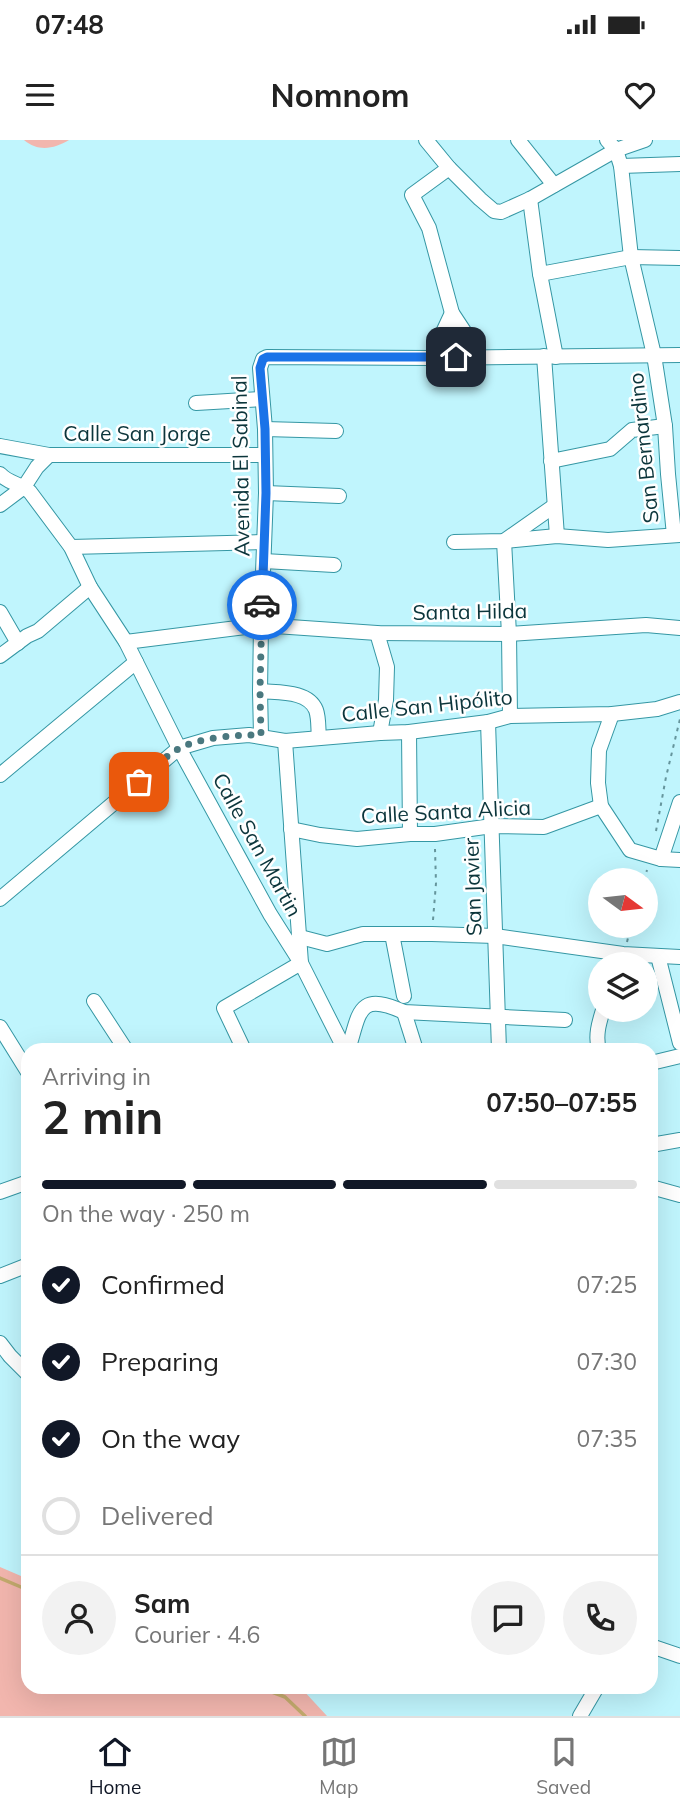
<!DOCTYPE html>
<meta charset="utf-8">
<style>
body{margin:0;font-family:Mulish,sans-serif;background:#f2f2f2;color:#222;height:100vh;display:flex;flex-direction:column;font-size:26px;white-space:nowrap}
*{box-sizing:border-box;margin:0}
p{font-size:23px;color:#767676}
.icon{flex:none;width:38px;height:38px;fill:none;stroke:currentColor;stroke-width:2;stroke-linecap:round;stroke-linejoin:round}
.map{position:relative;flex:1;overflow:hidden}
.details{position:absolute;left:21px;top:903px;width:637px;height:651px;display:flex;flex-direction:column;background:#fff;border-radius:21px;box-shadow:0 7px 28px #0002}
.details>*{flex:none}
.needle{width:46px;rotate:105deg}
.controls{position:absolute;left:588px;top:728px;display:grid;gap:14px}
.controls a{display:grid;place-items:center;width:70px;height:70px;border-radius:50%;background:#fff;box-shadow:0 7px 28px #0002;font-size:35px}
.pin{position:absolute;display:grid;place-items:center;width:60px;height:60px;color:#fff;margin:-30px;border-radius:14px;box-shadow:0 4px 10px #0006}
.courier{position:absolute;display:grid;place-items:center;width:70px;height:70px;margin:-35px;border:5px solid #1a73e8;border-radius:50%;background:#fff;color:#222;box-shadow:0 2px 9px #0007}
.headline em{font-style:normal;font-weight:700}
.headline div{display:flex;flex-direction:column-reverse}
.headline{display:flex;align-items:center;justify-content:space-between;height:119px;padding:0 21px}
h1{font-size:46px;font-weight:700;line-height:52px}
.bar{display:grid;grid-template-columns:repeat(4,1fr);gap:10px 7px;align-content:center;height:84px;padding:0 21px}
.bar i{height:9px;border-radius:5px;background:#e0e0e0}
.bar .on{background:#111827}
.bar p{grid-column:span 4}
.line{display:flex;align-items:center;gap:18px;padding:0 21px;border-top:2px solid #e0e0e0}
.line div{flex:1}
.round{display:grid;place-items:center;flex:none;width:74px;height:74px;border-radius:37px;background:#f2f2f2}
ol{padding:0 21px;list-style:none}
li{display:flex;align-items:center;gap:21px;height:77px}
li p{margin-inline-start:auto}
li .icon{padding:7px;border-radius:50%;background:#111827;color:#fff;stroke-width:4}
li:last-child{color:#767676}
li i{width:38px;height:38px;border:4px solid #e0e0e0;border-radius:50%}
.status{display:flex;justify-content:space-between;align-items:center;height:49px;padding:0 35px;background:#fff;direction:ltr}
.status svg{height:19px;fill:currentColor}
header{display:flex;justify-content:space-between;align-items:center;height:91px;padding:0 21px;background:#fff;font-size:32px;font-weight:700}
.dock{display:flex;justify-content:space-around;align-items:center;height:98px;border-top:2px solid #e0e0e0;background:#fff;font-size:19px;color:#767676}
.dock a{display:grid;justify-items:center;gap:4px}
.dock .on{color:#111827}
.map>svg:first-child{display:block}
</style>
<div class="status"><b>07:48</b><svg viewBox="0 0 49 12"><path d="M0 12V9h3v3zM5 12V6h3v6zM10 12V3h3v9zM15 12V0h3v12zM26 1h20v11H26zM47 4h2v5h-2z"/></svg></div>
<header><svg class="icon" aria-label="menu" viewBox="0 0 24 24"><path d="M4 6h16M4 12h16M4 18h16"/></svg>Nomnom<svg class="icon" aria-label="heart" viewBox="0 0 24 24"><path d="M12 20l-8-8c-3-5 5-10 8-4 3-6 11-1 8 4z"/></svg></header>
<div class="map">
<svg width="680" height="1576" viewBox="0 0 680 1576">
<rect width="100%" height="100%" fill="#c0f5fd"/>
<g fill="#f2b6ae">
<path d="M24,0h45c-15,9 -31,12 -45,0z"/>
<polygon points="0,1427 28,1439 28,1547 296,1547 302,1549 327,1576 0,1576"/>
</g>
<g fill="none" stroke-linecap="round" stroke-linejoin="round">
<g stroke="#c3aa6d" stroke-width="3.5">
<polyline points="0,1438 28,1450"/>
<polyline points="259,1547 285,1557 305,1576"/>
</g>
<defs>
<g id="minor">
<polyline points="426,0 449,28 480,59 494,71 501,72 530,59 616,10 645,0"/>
<polyline points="518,0 554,45"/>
<polyline points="607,0 616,10 621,26 631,117 654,215 665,286 668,334 674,395"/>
<polyline points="621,26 680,24"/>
<polyline points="449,28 412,55 429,88 452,173 481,217"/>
<polyline points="530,59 540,134 556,217"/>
<polyline points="540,134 631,117 680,118"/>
<polyline points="544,216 557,396"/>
<polyline points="431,218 452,173"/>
<polyline points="196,263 262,259"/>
<polyline points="265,289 336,291"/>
<polyline points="0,306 49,315"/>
<polyline points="551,321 610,309 632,290 665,286"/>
<path d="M0,334c9,10 20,9 30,18l41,55 19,40 36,55 53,106 91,166 31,49 44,87"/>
<polyline points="266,353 339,356"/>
<polyline points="0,365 24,347 37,327 49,315 265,315"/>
<polyline points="454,402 504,401 557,396 608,400 680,395"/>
<polyline points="71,407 264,402"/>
<polyline points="264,421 334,425"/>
<polyline points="0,472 18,503"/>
<polyline points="377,493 387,527 386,560 380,593"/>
<polyline points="126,502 261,485 377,493 509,494 646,485 680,488"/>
<polyline points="0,516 27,496 38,491 90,447"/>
<path d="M260,551c17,2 48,-1 56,19 3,8 2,19 3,28"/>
<polyline points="612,574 599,610 598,643 601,666 630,710 661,719 680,720"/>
<polyline points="510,576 509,494 504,401 554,366"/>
<polyline points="488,582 499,910"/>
<polyline points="409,592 410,694"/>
<polyline points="261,595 260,551 261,485 266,353 265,289 260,228 263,219 267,217 431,218 680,215"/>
<polyline points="0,635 136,522"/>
<polyline points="291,689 320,695 357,699 410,694 435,694 492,686 544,687 601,666"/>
<polyline points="661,719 680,662"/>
<polyline points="0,759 179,608 213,598 249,595 285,601 380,593 409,592 488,582 510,576 612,574 657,569 680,562"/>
<polyline points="392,794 404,856"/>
<polyline points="300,797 327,804 363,794 432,794 495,796 623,814 680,817"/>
<polyline points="658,816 680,903"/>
<polyline points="94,861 126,910"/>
<polyline points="404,872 416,910"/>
<polyline points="0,887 28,932"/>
<polyline points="244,910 224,868 301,823 285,601"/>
<path d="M348,910c12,-37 9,-59 56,-38l161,8"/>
<path d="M599,910c-4,-14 0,-27 4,-40"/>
<polyline points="651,923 680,916"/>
<polyline points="651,1005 680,1000"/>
<polyline points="651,1047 680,1055"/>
<polyline points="0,1052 28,1042"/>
<polyline points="0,1136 28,1125"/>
<polyline points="0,1203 10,1216 28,1234"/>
<polyline points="651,1506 680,1516"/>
<polyline points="580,1576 597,1547"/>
</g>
</defs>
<use href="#minor" stroke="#3597a4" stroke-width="16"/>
<g stroke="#65959c" stroke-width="2" stroke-dasharray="3.5 5" stroke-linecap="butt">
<polyline points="656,691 666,637 680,579"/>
<polyline points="644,740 647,730"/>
<polyline points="433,780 436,743 435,709"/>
<polyline points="627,802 631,786"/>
</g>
<use href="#minor" stroke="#fff" stroke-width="14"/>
</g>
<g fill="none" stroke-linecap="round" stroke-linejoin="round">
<path stroke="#4a787f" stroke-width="7" stroke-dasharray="0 12.6" d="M139,642c12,-11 25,-25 39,-33 18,-11 62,-15 83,-14l-1,-44 2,-86"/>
<polyline stroke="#1a73e8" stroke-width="9" points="262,465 266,353 265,289 260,228 263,219 267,217 456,217"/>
</g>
<g text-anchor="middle" stroke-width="5" stroke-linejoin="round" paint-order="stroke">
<g font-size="21" fill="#0b353b" stroke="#fff">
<text x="137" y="301">Calle San Jorge</text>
<text transform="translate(644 308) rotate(-96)" y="7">San Bernardino</text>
<text transform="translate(241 326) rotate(-91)" y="7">Avenida El Sabinal</text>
<text transform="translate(470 472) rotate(-1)" y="7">Santa Hilda</text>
<text transform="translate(427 566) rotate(-6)" y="7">Calle San Hipólito</text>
<text transform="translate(446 672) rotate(-3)" y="7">Calle Santa Alicia</text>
<text transform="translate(257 705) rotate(61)" y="7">Calle San Martin</text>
<text transform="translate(473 747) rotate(-92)" y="7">San Javier</text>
</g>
</g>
</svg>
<div class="controls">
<a><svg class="needle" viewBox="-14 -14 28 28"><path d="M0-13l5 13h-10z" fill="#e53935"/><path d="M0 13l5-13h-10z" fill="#767676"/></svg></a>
<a><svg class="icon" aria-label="layers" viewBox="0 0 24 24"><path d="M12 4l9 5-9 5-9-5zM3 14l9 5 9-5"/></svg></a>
</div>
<div class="pin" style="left:139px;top:642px;background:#ea580c"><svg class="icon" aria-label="bag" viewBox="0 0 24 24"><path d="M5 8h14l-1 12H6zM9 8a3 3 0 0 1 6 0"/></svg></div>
<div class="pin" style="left:456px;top:217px;background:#1f2937"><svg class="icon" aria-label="home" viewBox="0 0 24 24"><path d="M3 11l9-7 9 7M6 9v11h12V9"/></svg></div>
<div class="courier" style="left:262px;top:465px"><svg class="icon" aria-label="car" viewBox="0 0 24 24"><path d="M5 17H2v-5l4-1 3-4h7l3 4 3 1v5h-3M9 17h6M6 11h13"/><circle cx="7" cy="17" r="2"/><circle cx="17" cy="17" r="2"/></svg></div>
<section class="details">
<div class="headline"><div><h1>2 min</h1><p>Arriving in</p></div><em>07:50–07:55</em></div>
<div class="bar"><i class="on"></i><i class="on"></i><i class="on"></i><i></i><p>On the way · 250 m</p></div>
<ol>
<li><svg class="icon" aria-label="check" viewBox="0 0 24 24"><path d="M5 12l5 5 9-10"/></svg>Confirmed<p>07:25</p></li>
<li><svg class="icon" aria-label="check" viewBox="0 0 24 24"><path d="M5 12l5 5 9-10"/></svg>Preparing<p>07:30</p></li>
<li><svg class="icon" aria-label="check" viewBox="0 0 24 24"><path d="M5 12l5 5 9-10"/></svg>On the way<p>07:35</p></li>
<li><i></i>Delivered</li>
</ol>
<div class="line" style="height:126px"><a class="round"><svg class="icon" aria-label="person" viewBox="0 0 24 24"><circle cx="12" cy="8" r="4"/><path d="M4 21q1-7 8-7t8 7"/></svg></a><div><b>Sam</b><p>Courier · 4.6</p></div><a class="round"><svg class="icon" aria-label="chat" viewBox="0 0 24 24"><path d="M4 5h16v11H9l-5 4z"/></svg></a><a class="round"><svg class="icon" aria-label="phone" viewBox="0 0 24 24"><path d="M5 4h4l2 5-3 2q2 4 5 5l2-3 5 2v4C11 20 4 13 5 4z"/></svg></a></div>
</section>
</div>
<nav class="dock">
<a class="on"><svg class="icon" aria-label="home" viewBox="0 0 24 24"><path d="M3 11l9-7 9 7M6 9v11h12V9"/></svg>Home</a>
<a><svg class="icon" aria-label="map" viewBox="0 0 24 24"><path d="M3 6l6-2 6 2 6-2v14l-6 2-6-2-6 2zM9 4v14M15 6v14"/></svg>Map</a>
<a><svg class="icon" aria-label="saved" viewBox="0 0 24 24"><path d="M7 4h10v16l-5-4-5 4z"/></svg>Saved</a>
</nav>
